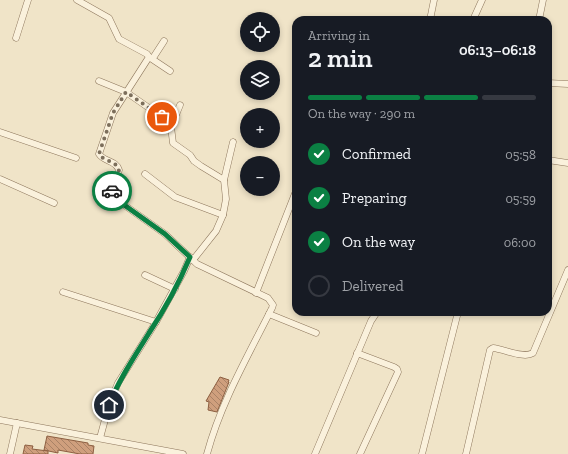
<!DOCTYPE html>
<meta charset="utf-8">
<style>
body{margin:0;font-family:"Zilla Slab",serif;background:#20242c;color:#f1f3f6;height:100vh;display:flex;flex-direction:column;font-size:15px;white-space:nowrap}
*{box-sizing:border-box;margin:0}
p{font-size:13px;color:#9ea1a6}
.icon{flex:none;width:22px;height:22px;fill:none;stroke:currentColor;stroke-width:2;stroke-linecap:round;stroke-linejoin:round}
.map{position:relative;flex:1;overflow:hidden}
.panel{position:absolute;left:292px;top:16px;width:260px;height:300px;display:flex;flex-direction:column;background:#171b24;border-radius:12px;box-shadow:0 2px 6px #0003}
.panel>*{flex:none}
.fabs{position:absolute;left:240px;top:12px;display:grid;gap:8px}
.fabs a{display:grid;place-items:center;width:40px;height:40px;border-radius:50%;background:#171b24;box-shadow:0 2px 6px #0003;font-size:20px}
.pin{position:absolute;display:grid;place-items:center;width:34px;height:34px;color:#fff;margin:-17px;border:2px solid #fff;border-radius:50%;box-shadow:0 1px 4px #0007}
.courier{position:absolute;display:grid;place-items:center;width:40px;height:40px;margin:-20px;border:3px solid #0b8043;border-radius:50%;background:#fff;color:#222;box-shadow:0 1px 5px #0007}
.head em{font-style:normal;font-weight:600}
.head div{display:flex;flex-direction:column-reverse}
.head{display:flex;align-items:center;justify-content:space-between;height:68px;padding:0 16px}
h1{font-size:26px;font-weight:600;line-height:30px}
.bar{display:grid;grid-template-columns:repeat(4,1fr);gap:6px 4px;align-content:center;height:48px;padding:0 16px}
.bar i{height:5px;border-radius:3px;background:#363941}
.bar .current{background:#0b8043}
.bar p{grid-column:span 4}
ol{padding:0 16px;list-style:none}
li{display:flex;align-items:center;gap:12px;height:44px}
li p{margin-inline-start:auto}
li .icon{padding:4px;border-radius:50%;background:#0b8043;color:#fff;stroke-width:4}
li:last-child{color:#9ea1a6}
li i{width:22px;height:22px;border:2px solid #363941;border-radius:50%}
.map>svg:first-child{display:block}
</style>
<div class="map">
<svg width="568" height="454" viewBox="0 0 568 454">
<defs>
<pattern id="building-back-hatch" width="6" height="6" patternUnits="userSpaceOnUse"><rect width="6" height="6" fill="#cf9f7d"/><path d="M-1 5l2 2M0 0l6 6M5-1l2 2" fill="none" stroke="#a98266"/></pattern>
</defs>
<rect width="100%" height="100%" fill="#f0e4c8"/>
<g fill="url(#building-back-hatch)" stroke="#8d5f41">
<polygon points="220,377 229,380 228,382 229,382 217,412 208,410 209,402 206,401"/>
<polygon points="47,436 88,443 88,445 94,446 93,454 80,454 58,450 58,453 44,450"/>
<polygon points="25,445 33,446 32,449 48,451 48,454 23,454"/>
</g>
<g fill="none" stroke-linecap="round" stroke-linejoin="round">
<defs>
<g id="minor">
<path d="M77,0l32,18 10,21 28,15 2,3 -36,56 -14,41c5,8 17,6 20,16l-7,21 1,6 52,37 32,30 71,34 5,7 -1,3c-24,48 -51,94 -65,146"/>
<polyline points="430,20 434,0"/>
<polyline points="473,20 482,0"/>
<polyline points="539,20 543,0"/>
<polyline points="16,38 28,0"/>
<polyline points="149,57 170,71"/>
<polyline points="153,58 164,41"/>
<polyline points="99,81 126,92 162,117 171,127 173,143 190,155 194,161 201,166 224,180"/>
<polyline points="548,83 568,84"/>
<polyline points="171,127 180,105"/>
<polyline points="0,132 76,158"/>
<polyline points="548,160 568,163"/>
<polyline points="145,174 175,197 223,215"/>
<polyline points="0,179 54,203"/>
<polyline points="193,260 216,231 223,215 226,199 224,180 233,142"/>
<polyline points="145,275 175,289"/>
<polyline points="63,292 156,322"/>
<polyline points="256,293 296,191"/>
<polyline points="269,314 316,333"/>
<polyline points="357,353 394,367 397,369 398,372 360,454"/>
<polyline points="0,420 183,454"/>
<polyline points="100,438 109,405 118,383 156,322 184,271 190,257"/>
<polyline points="10,454 17,423"/>
<polyline points="315,454 371,321 377,312"/>
<polyline points="422,454 458,312"/>
<path d="M466,454l24,-104 3,-2c11,1 31,11 40,5l35,-83"/>
</g>
</defs>
<use href="#minor" stroke="#8d765c" stroke-width="7"/>
<use href="#minor" stroke="#faf1dc" stroke-width="6"/>
</g>
<g fill="none" stroke-linecap="round" stroke-linejoin="round">
<path stroke="#7c6e5b" stroke-width="4" stroke-dasharray="0 7.2" d="M112,191l7,-21c-3,-10 -15,-8 -20,-16l14,-41 13,-21 36,25"/>
<path stroke="#0b8043" stroke-width="5" d="M109,405c10,-26 26,-49 40,-72 16,-24 30,-50 41,-76l-25,-23 -52,-37 -1,-6"/>
</g>
</svg>
<div class="fabs">
<a><svg class="icon" aria-label="locate" viewBox="0 0 24 24"><circle cx="12" cy="12" r="6"/><path d="M12 2v4M12 18v4M2 12h4M18 12h4"/></svg></a>
<a><svg class="icon" aria-label="layers" viewBox="0 0 24 24"><path d="M12 4l9 5-9 5-9-5zM3 14l9 5 9-5"/></svg></a>
<a>+</a>
<a>−</a>
</div>
<div class="pin" style="left:162px;top:117px;background:#ea580c"><svg class="icon" aria-label="bag" viewBox="0 0 24 24"><path d="M5 8h14l-1 12H6zM9 8a3 3 0 0 1 6 0"/></svg></div>
<div class="pin" style="left:109px;top:405px;background:#1f2937"><svg class="icon" aria-label="home" viewBox="0 0 24 24"><path d="M3 11l9-7 9 7M6 9v11h12V9"/></svg></div>
<div class="courier" style="left:112px;top:191px"><svg class="icon" aria-label="car" viewBox="0 0 24 24"><path d="M5 17H2v-5l4-1 3-4h7l3 4 3 1v5h-3M9 17h6M6 11h13"/><circle cx="7" cy="17" r="2"/><circle cx="17" cy="17" r="2"/></svg></div>
<section class="panel">
<div class="head"><div><h1>2 min</h1><p>Arriving in</p></div><em>06:13–06:18</em></div>
<div class="bar"><i class="current"></i><i class="current"></i><i class="current"></i><i></i><p>On the way · 290 m</p></div>
<ol>
<li><svg class="icon" aria-label="check" viewBox="0 0 24 24"><path d="M5 12l5 5 9-10"/></svg>Confirmed<p>05:58</p></li>
<li><svg class="icon" aria-label="check" viewBox="0 0 24 24"><path d="M5 12l5 5 9-10"/></svg>Preparing<p>05:59</p></li>
<li><svg class="icon" aria-label="check" viewBox="0 0 24 24"><path d="M5 12l5 5 9-10"/></svg>On the way<p>06:00</p></li>
<li><i></i>Delivered</li>
</ol>
</section>
</div>
